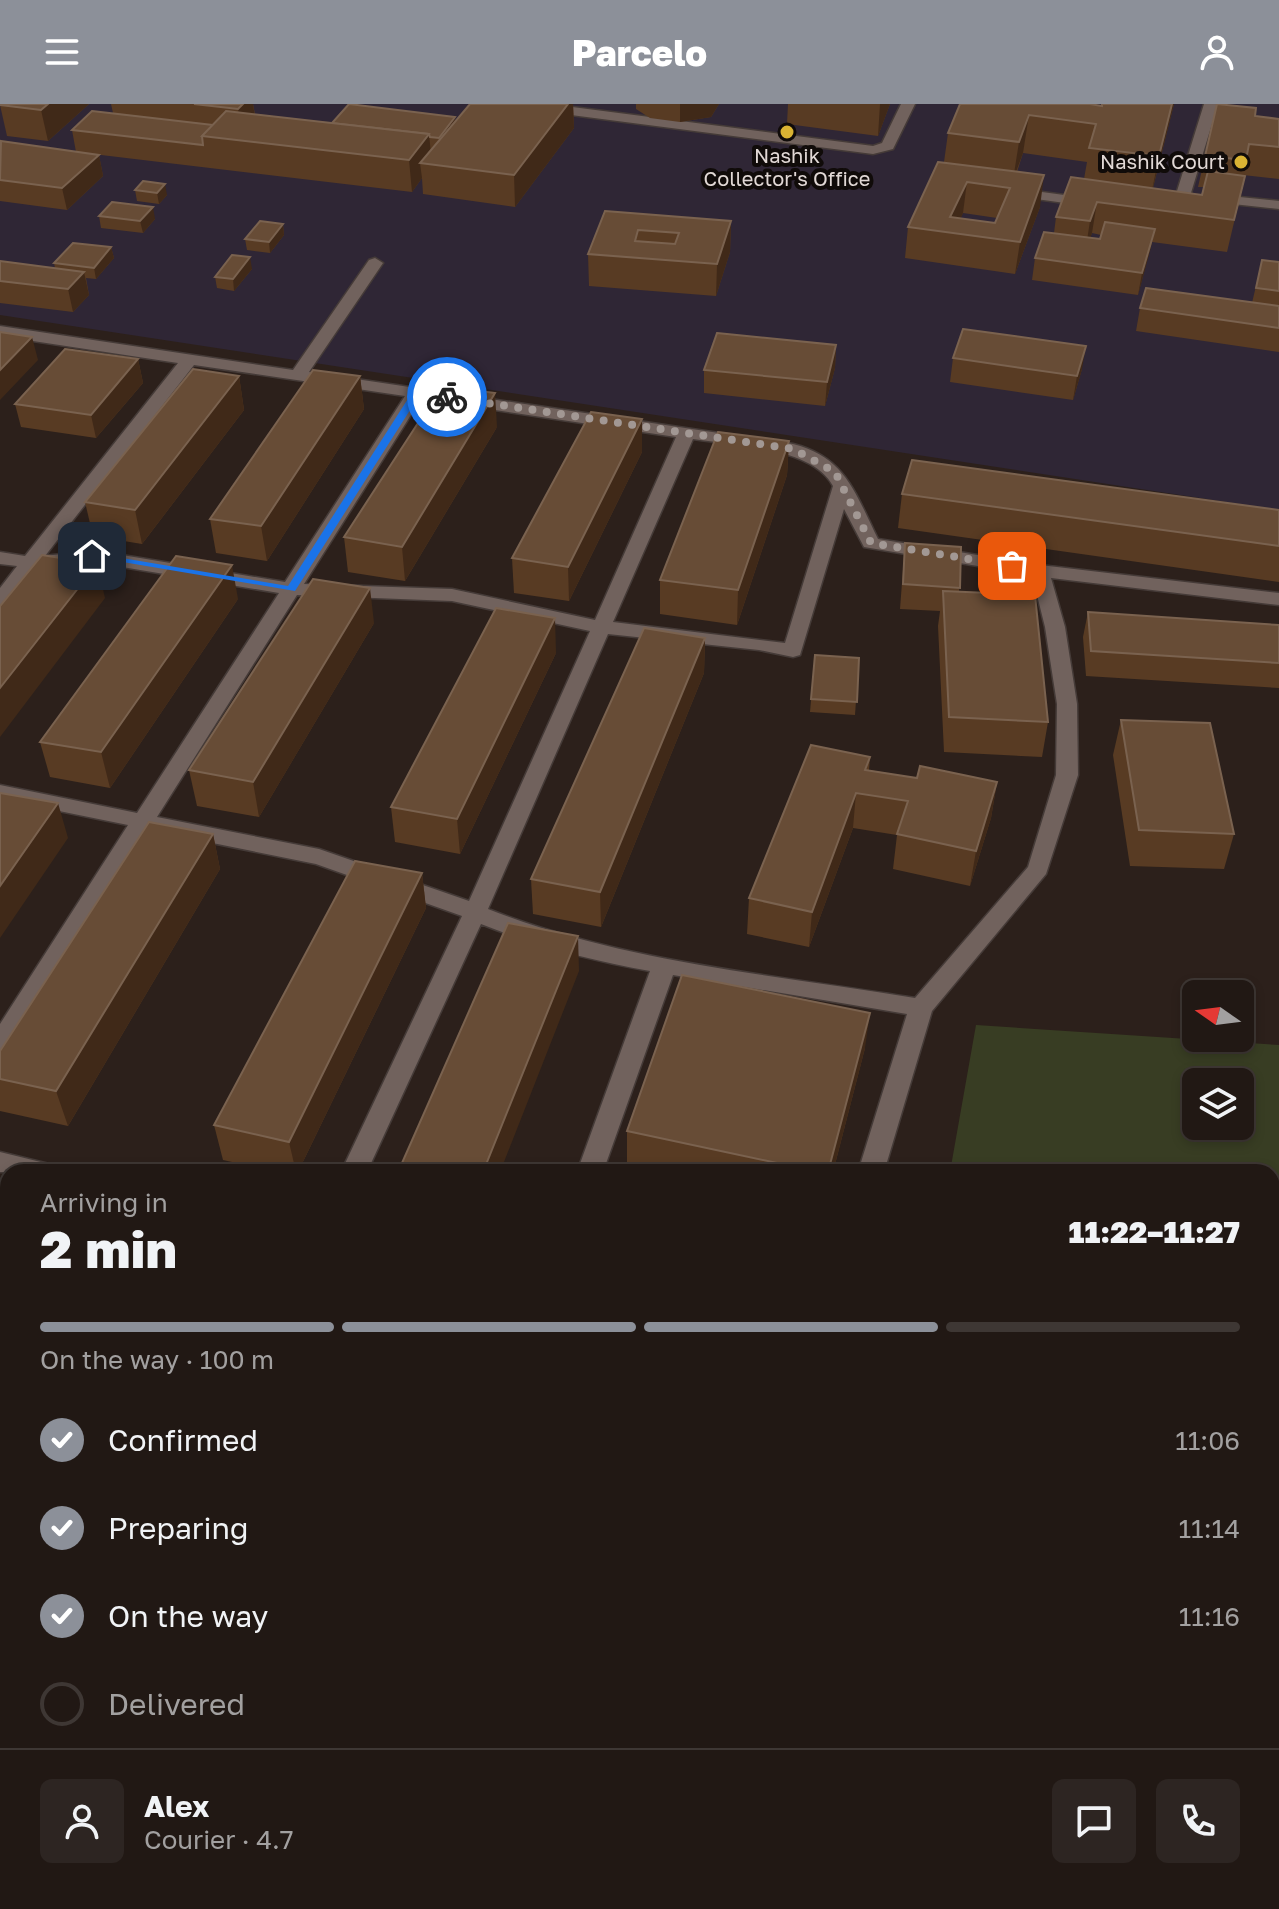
<!DOCTYPE html>
<meta charset="utf-8">
<style>
body{margin:0;font-family:"Golos Text",sans-serif;background:#2d2522;color:#f1f3f6;height:100vh;display:flex;flex-direction:column;font-size:30px;white-space:nowrap}
*{box-sizing:border-box;margin:0}
p{font-size:26px;color:#a2a0a0}
.icon{flex:none;width:44px;height:44px;fill:none;stroke:currentColor;stroke-width:2;stroke-linecap:round;stroke-linejoin:round}
.map{position:relative;flex:1;overflow:hidden}
.sheet{position:absolute;left:0px;top:1060px;width:1280px;height:746px;display:flex;flex-direction:column;background:#211814;border-radius:24px 24px 0 0;box-shadow:0 4px 12px #0003,0 0 0 2px #3e3734}
.sheet>*{flex:none}
.needle{width:52px;rotate:284deg}
.buttons{position:absolute;left:1182px;top:876px;display:grid;gap:16px}
.buttons a{display:grid;place-items:center;width:72px;height:72px;border-radius:12px;background:#211814;box-shadow:0 4px 12px #0003,0 0 0 2px #3e3734;font-size:40px}
.pin{position:absolute;display:grid;place-items:center;width:68px;height:68px;color:#fff;margin:-34px;border-radius:16px;box-shadow:0 4px 12px #0006}
.courier{position:absolute;display:grid;place-items:center;width:80px;height:80px;margin:-40px;border:6px solid #1a73e8;border-radius:50%;background:#fff;color:#222;box-shadow:0 2px 10px #0007}
.overview em{font-style:normal;font-weight:800}
.overview div{display:flex;flex-direction:column-reverse}
.overview{display:flex;align-items:center;justify-content:space-between;height:136px;padding:0 40px}
h1{font-size:52px;font-weight:800;line-height:60px}
.bar{display:grid;grid-template-columns:repeat(4,1fr);gap:12px 8px;align-content:center;height:96px;padding:0 40px}
.bar i{height:10px;border-radius:6px;background:#3e3734}
.bar .on{background:#8c9099}
.bar p{grid-column:span 4}
.line{display:flex;align-items:center;gap:20px;padding:0 40px;border-top:2px solid #3e3734}
.line div{flex:1}
.round{display:grid;place-items:center;flex:none;width:84px;height:84px;border-radius:12px;background:#2d2522}
ol{padding:0 40px;list-style:none}
li{display:flex;align-items:center;gap:24px;height:88px}
li p{margin-inline-start:auto}
li .icon{padding:8px;border-radius:50%;background:#8c9099;color:#fff;stroke-width:4}
li:last-child{color:#a2a0a0}
li i{width:44px;height:44px;border:4px solid #3e3734;border-radius:50%}
header{display:flex;justify-content:space-between;align-items:center;height:104px;padding:0 40px;background:#8c9099;color:#fff;font-size:36px;font-weight:800}
.map>svg:first-child{display:block}
</style>
<header><svg class="icon" aria-label="menu" viewBox="0 0 24 24"><path d="M4 6h16M4 12h16M4 18h16"/></svg>Parcelo<svg class="icon" aria-label="person" viewBox="0 0 24 24"><circle cx="12" cy="8" r="4"/><path d="M4 21q1-7 8-7t8 7"/></svg></header>
<div class="map">
<svg width="1279" height="1805" viewBox="0 0 1279 1805">
<rect width="100%" height="100%" fill="#2c201b"/>
<polygon fill="#2f2635" points="0,0 1279,0 1279,406 0,211"/>
<path fill="#383d23" fill-rule="evenodd" d="M976,921l303,20v864h-459l1,-7h451v-730h-322zM1196,978h44v44h-44z"/>
<g fill="none" stroke-linecap="round" stroke-linejoin="round">
<defs>
<g id="minor">
<polygon points="510,0 549,0 873,42 882,39 901,0 915,0 893,45 873,50 517,4"/>
<polygon points="1204,0 1218,0 1187,102 1180,109 1157,111 1157,105 1173,100"/>
<polygon points="1012,84 1094,95 1101,99 1094,103 1007,91 1007,85"/>
<polygon points="1210,90 1279,97 1279,105 1205,97 1203,94"/>
<path d="M375,154l8,5 -74,109 484,72c53,13 63,51 85,95l162,26 239,28v12l-228,-27 14,49 12,77 1,71 -32,99 -114,137 -48,161h-26l49,-158 -234,-39 -70,197h-26l73,-201c-57,-10 -114,-25 -169,-47l-114,248h-26l121,-256 -146,-52 -168,-34 -139,220 -9,3v-29l128,-199 -128,-26v-14l137,28 142,-220 -187,-31 -56,6 -29,37 -7,2v-19l17,-22 -17,-2v-12l25,4 153,-193 -178,-27v-10l293,44 76,-110zM194,261l211,31 -120,186 -193,-32 -47,6zM421,295l255,38 -81,183 -143,-31 -148,-5zM693,335c39,6 120,8 140,47l-48,157 -172,-21zM844,405l20,38 168,28 13,52 12,77 -1,71 -28,92 -113,131c-141,-23 -293,-36 -427,-89l120,-275 151,16 34,7 7,-2zM297,491l155,6 138,30 -121,270 -150,-52 -162,-32z"/>
<polygon points="0,1048 53,1061 57,1068 0,1068"/>
<polygon points="0,1622 8,1624 8,1656 0,1654"/>
<polygon points="8,1746 8,1794 0,1797 0,1749"/>
<polygon points="537,1798 592,1798 595,1805 540,1805"/>
<polygon points="598,1798 632,1798 631,1805 597,1805"/>
</g>
</defs>
<use href="#minor" stroke="#453b38" stroke-width="3"/>
<use href="#minor" fill="#71625d" fill-rule="evenodd"/>
</g>
<g fill="#583b23" fill-rule="evenodd">
<polygon points="1,0 89,0 48,37 7,32 0,1"/>
<polygon points="111,0 253,0 255,10 332,19 455,13 455,18 470,0 573,0 574,24 515,103 423,90 422,74 412,88 76,48 72,26 113,9"/>
<polygon points="636,0 719,0 711,13 680,18 650,14 636,5"/>
<polygon points="788,0 890,0 878,32 787,20"/>
<path d="M960,0l142,2v-2h72l-21,84 49,7 2,-8h-6l19,-83 38,12 24,3v60l-36,-4 2,1 -18,76 -75,-10 -14,53 -106,-15 3,-22 19,-25 2,-16 28,-38 3,-17 -64,-9 -6,19 23,35 -25,67 -110,-16 3,-31 36,-65 4,-29zM963,109l34,5 -2,5 -35,-4zM1092,129l9,2 -1,4 -10,-1z"/>
<polygon points="0,38 99,51 103,72 67,106 0,97"/>
<polygon points="143,77 167,91 159,100 137,97 135,86"/>
<polygon points="605,107 731,117 730,148 716,192 589,182 588,150"/>
<polygon points="99,112 155,115 143,129 101,124"/>
<polygon points="283,120 284,131 270,149 247,146 245,135"/>
<polygon points="111,143 114,154 96,175 86,174 89,191 73,208 0,199 0,157 55,164 54,159"/>
<polygon points="1262,156 1279,158 1279,248 1136,227 1140,204 1252,199"/>
<polygon points="252,165 234,187 217,184 215,173"/>
<polygon points="836,241 835,264 825,302 704,289 704,266"/>
<polygon points="953,254 1082,265 1073,296 950,278"/>
<polygon points="138,255 143,279 96,334 21,323 15,300"/>
<polygon points="239,272 244,306 142,440 93,432 85,398"/>
<polygon points="360,272 364,305 267,457 216,449 210,415"/>
<polygon points="642,315 642,348 569,497 514,489 512,454"/>
<polygon points="497,323 405,477 348,468 344,433"/>
<polygon points="789,337 787,371 737,521 660,510 660,476"/>
<polygon points="902,390 1279,406 1279,478 898,424"/>
<polygon points="905,439 961,443 959,488 1048,618 1042,653 944,648 938,522 940,507 900,505"/>
<polygon points="238,495 110,684 50,673 40,638"/>
<polygon points="1088,508 1279,521 1279,584 1086,572 1083,533"/>
<polygon points="374,519 259,713 197,702 189,666"/>
<polygon points="705,534 704,569 601,823 533,810 531,775"/>
<polygon points="556,549 460,750 395,738 391,703"/>
<polygon points="815,551 859,554 855,611 810,608"/>
<polygon points="1121,616 1234,730 1224,765 1130,762 1113,651"/>
<polygon points="870,653 869,666 917,674 997,678 991,714 970,782 893,765 897,731 853,724 809,843 747,830 749,794"/>
<polygon points="213,730 220,765 68,1022 0,1007 0,947"/>
<polygon points="422,769 426,804 298,1068 278,1068 223,1056 214,1021"/>
<polygon points="865,944 833,1068 654,1068 627,1062 627,1027"/>
<polygon points="8,1404 8,1515 0,1513 0,1419"/>
</g>
<g fill="#402918">
<polygon points="48,0 89,0 48,37 41,6"/>
<polygon points="243,0 253,0 256,20 243,35 238,5"/>
<polygon points="568,0 573,0 574,24 515,103 514,71"/>
<polygon points="680,0 719,0 711,13 680,18"/>
<polygon points="880,0 890,0 878,32"/>
<polygon points="1172,0 1174,0 1151,91 1159,52"/>
<polygon points="1029,11 1023,49 1013,76 1019,38"/>
<polygon points="455,13 456,35 440,55 439,34"/>
<polygon points="429,30 432,60 420,59 422,74 412,88 409,56"/>
<polygon points="99,51 103,72 67,106 62,84"/>
<polygon points="1044,71 1040,103 1015,170 1020,138"/>
<polygon points="967,78 963,109 954,129 950,113"/>
<polygon points="165,80 167,91 159,100 157,89"/>
<polygon points="1097,98 1092,129 1085,149 1090,117"/>
<polygon points="153,103 155,115 143,129 140,117"/>
<polygon points="731,117 730,148 716,192 717,160"/>
<polygon points="283,120 284,131 270,149 269,138"/>
<polygon points="1155,125 1150,147 1138,191 1142,169"/>
<polygon points="111,143 114,154 96,175 94,164"/>
<polygon points="250,153 252,165 234,187 233,175"/>
<polygon points="84,168 89,191 73,208 68,185"/>
<polygon points="32,233 38,256 0,296 0,266"/>
<polygon points="836,241 835,264 825,302 827,278"/>
<polygon points="1086,242 1082,265 1073,296 1077,272"/>
<polygon points="138,255 143,279 96,334 91,311"/>
<polygon points="239,272 244,306 142,440 135,406"/>
<polygon points="360,272 364,305 267,457 261,422"/>
<polygon points="495,289 497,323 405,477 402,443"/>
<polygon points="642,315 642,348 569,497 568,463"/>
<polygon points="789,337 787,371 737,521 738,486"/>
<polygon points="97,460 105,494 0,633 0,584"/>
<polygon points="232,461 238,495 110,684 101,648"/>
<polygon points="370,484 374,519 259,713 253,678"/>
<polygon points="555,514 556,549 460,750 457,715"/>
<polygon points="705,534 704,569 601,823 600,788"/>
<polygon points="997,678 991,714 970,782 976,747"/>
<polygon points="856,689 853,724 809,843 812,808"/>
<polygon points="58,699 68,734 0,834 0,782"/>
<polygon points="213,730 220,765 68,1022 56,987"/>
<polygon points="422,769 426,804 298,1068 296,1068 289,1038"/>
<polygon points="578,832 579,867 500,1068 483,1068"/>
<polygon points="870,909 865,944 833,1068 828,1068"/>
<polygon points="8,1088 8,1144 0,1157 0,1101"/>
<polygon points="144,1798 161,1798 158,1805 140,1805"/>
</g>
<g fill="#674c36" stroke="#7a624f" stroke-width="2" fill-rule="evenodd">
<polygon points="1,0 48,0 41,6 0,1"/>
<polygon points="194,0 243,0 238,5"/>
<polygon points="349,0 455,13 439,34 430,33 429,30 332,19"/>
<polygon points="470,0 568,0 514,71 420,59"/>
<polygon points="960,0 1090,0 1102,2 1102,0 1172,0 1159,52 1089,44 1096,20 1029,11 1019,38 948,29"/>
<polygon points="1217,0 1256,4 1255,12 1279,15 1279,43 1249,40 1246,56 1205,52"/>
<polygon points="92,7 213,21 202,32 203,41 72,26"/>
<polygon points="226,7 429,30 409,56 202,32"/>
<polygon points="1,37 99,51 62,84 0,76"/>
<path d="M938,58l106,13 -24,67 -112,-15zM967,78l43,6 -15,35 -45,-6z"/>
<polygon points="1208,67 1245,72 1234,116 1097,98 1090,117 1056,113 1071,73 1202,91"/>
<polygon points="143,77 165,80 157,89 135,86"/>
<polygon points="112,98 153,103 140,117 99,112"/>
<path d="M605,107l126,10 -14,43 -129,-10zM638,126l41,3 -4,11 -40,-3z"/>
<polygon points="260,117 283,120 269,138 245,135"/>
<polygon points="1105,118 1155,125 1142,169 1035,154 1044,128 1100,135"/>
<polygon points="73,139 111,143 94,164 54,159"/>
<polygon points="232,151 250,153 233,175 215,173"/>
<polygon points="1262,156 1279,158 1279,187 1256,184"/>
<polygon points="0,157 84,168 68,185 0,177"/>
<polygon points="1146,184 1279,202 1279,224 1140,204"/>
<polygon points="963,225 1086,242 1077,272 953,254"/>
<polygon points="0,228 32,233 0,266"/>
<polygon points="717,229 836,241 827,278 704,266"/>
<polygon points="65,245 138,255 91,311 15,300"/>
<polygon points="193,265 239,272 135,406 85,398"/>
<polygon points="313,266 360,272 261,422 210,415"/>
<polygon points="442,282 495,289 402,443 344,433"/>
<polygon points="591,308 642,315 568,463 512,454"/>
<polygon points="718,328 789,337 738,486 660,476"/>
<polygon points="912,356 1279,406 1279,442 902,390"/>
<polygon points="905,439 961,443 960,484 903,480"/>
<polygon points="42,451 97,460 0,584 0,502"/>
<polygon points="176,452 232,461 101,648 40,638"/>
<polygon points="313,475 370,484 253,678 189,666"/>
<polygon points="943,487 1035,491 1048,618 949,613"/>
<polygon points="496,504 555,514 457,715 391,703"/>
<polygon points="1088,508 1279,521 1279,559 1091,547"/>
<polygon points="644,524 705,534 600,788 531,775"/>
<polygon points="815,551 859,554 857,598 811,595"/>
<polygon points="1121,616 1210,619 1234,730 1139,726"/>
<polygon points="811,641 870,653 865,666 917,674 920,662 997,678 976,747 897,730 908,697 856,689 812,808 749,794"/>
<polygon points="0,689 58,699 0,782"/>
<polygon points="149,718 213,730 56,987 0,975 0,947"/>
<polygon points="355,757 422,769 289,1038 214,1021"/>
<polygon points="508,819 578,832 483,1068 398,1068"/>
<polygon points="682,871 870,909 828,1068 819,1068 627,1027"/>
<polygon points="0,1077 8,1079 8,1088 0,1101"/>
<polygon points="8,1404 8,1489 0,1487 0,1419"/>
<polygon points="48,1798 144,1798 140,1805 45,1805"/>
</g>
<polygon fill="#1a73e8" points="413,287 451,293 447,296 419,292 295,487 87,452 92,449 288,482"/>
<g fill="none" stroke-linecap="round" stroke-linejoin="round">
<polyline stroke="#a29894" stroke-width="8" stroke-dasharray="0 14.4" points="447,293 793,345 835,368 871,439 1012,462"/>
</g>
<g fill="#dab333" stroke="#100b09" stroke-width="3">
<circle cx="787" cy="28" r="8"/>
<circle cx="1241" cy="58" r="8"/>
</g>
<g text-anchor="middle" stroke-width="8" stroke-linejoin="round" paint-order="stroke">
<g font-size="20" fill="#e1d8d5" stroke="#100b09">
<text x="787" y="59">Nashik<tspan x="787" dy="23">Collector's Office</tspan></text>
<text x="1225" y="65" text-anchor="end">Nashik Court</text>
</g>
</g>
</svg>
<div class="buttons">
<a><svg class="needle" viewBox="-14 -14 28 28"><path d="M0-13l5 13h-10z" fill="#e53935"/><path d="M0 13l5-13h-10z" fill="#a2a0a0"/></svg></a>
<a><svg class="icon" aria-label="layers" viewBox="0 0 24 24"><path d="M12 4l9 5-9 5-9-5zM3 14l9 5 9-5"/></svg></a>
</div>
<div class="pin" style="left:1012px;top:462px;background:#ea580c"><svg class="icon" aria-label="bag" viewBox="0 0 24 24"><path d="M5 8h14l-1 12H6zM9 8a3 3 0 0 1 6 0"/></svg></div>
<div class="pin" style="left:92px;top:452px;background:#1f2937"><svg class="icon" aria-label="home" viewBox="0 0 24 24"><path d="M3 11l9-7 9 7M6 9v11h12V9"/></svg></div>
<div class="courier" style="left:447px;top:293px"><svg class="icon" aria-label="bike" viewBox="0 0 24 24"><circle cx="6" cy="16" r="4"/><circle cx="18" cy="16" r="4"/><path d="M6 16l4-8h5l3 8M10 8l3 8H6M13 5h3"/></svg></div>
<section class="sheet">
<div class="overview"><div><h1>2 min</h1><p>Arriving in</p></div><em>11:22–11:27</em></div>
<div class="bar"><i class="on"></i><i class="on"></i><i class="on"></i><i></i><p>On the way · 100 m</p></div>
<ol>
<li><svg class="icon" aria-label="check" viewBox="0 0 24 24"><path d="M5 12l5 5 9-10"/></svg>Confirmed<p>11:06</p></li>
<li><svg class="icon" aria-label="check" viewBox="0 0 24 24"><path d="M5 12l5 5 9-10"/></svg>Preparing<p>11:14</p></li>
<li><svg class="icon" aria-label="check" viewBox="0 0 24 24"><path d="M5 12l5 5 9-10"/></svg>On the way<p>11:16</p></li>
<li><i></i>Delivered</li>
</ol>
<div class="line" style="height:144px"><a class="round"><svg class="icon" aria-label="person" viewBox="0 0 24 24"><circle cx="12" cy="8" r="4"/><path d="M4 21q1-7 8-7t8 7"/></svg></a><div><b>Alex</b><p>Courier · 4.7</p></div><a class="round"><svg class="icon" aria-label="chat" viewBox="0 0 24 24"><path d="M4 5h16v11H9l-5 4z"/></svg></a><a class="round"><svg class="icon" aria-label="phone" viewBox="0 0 24 24"><path d="M5 4h4l2 5-3 2q2 4 5 5l2-3 5 2v4C11 20 4 13 5 4z"/></svg></a></div>
</section>
</div>
